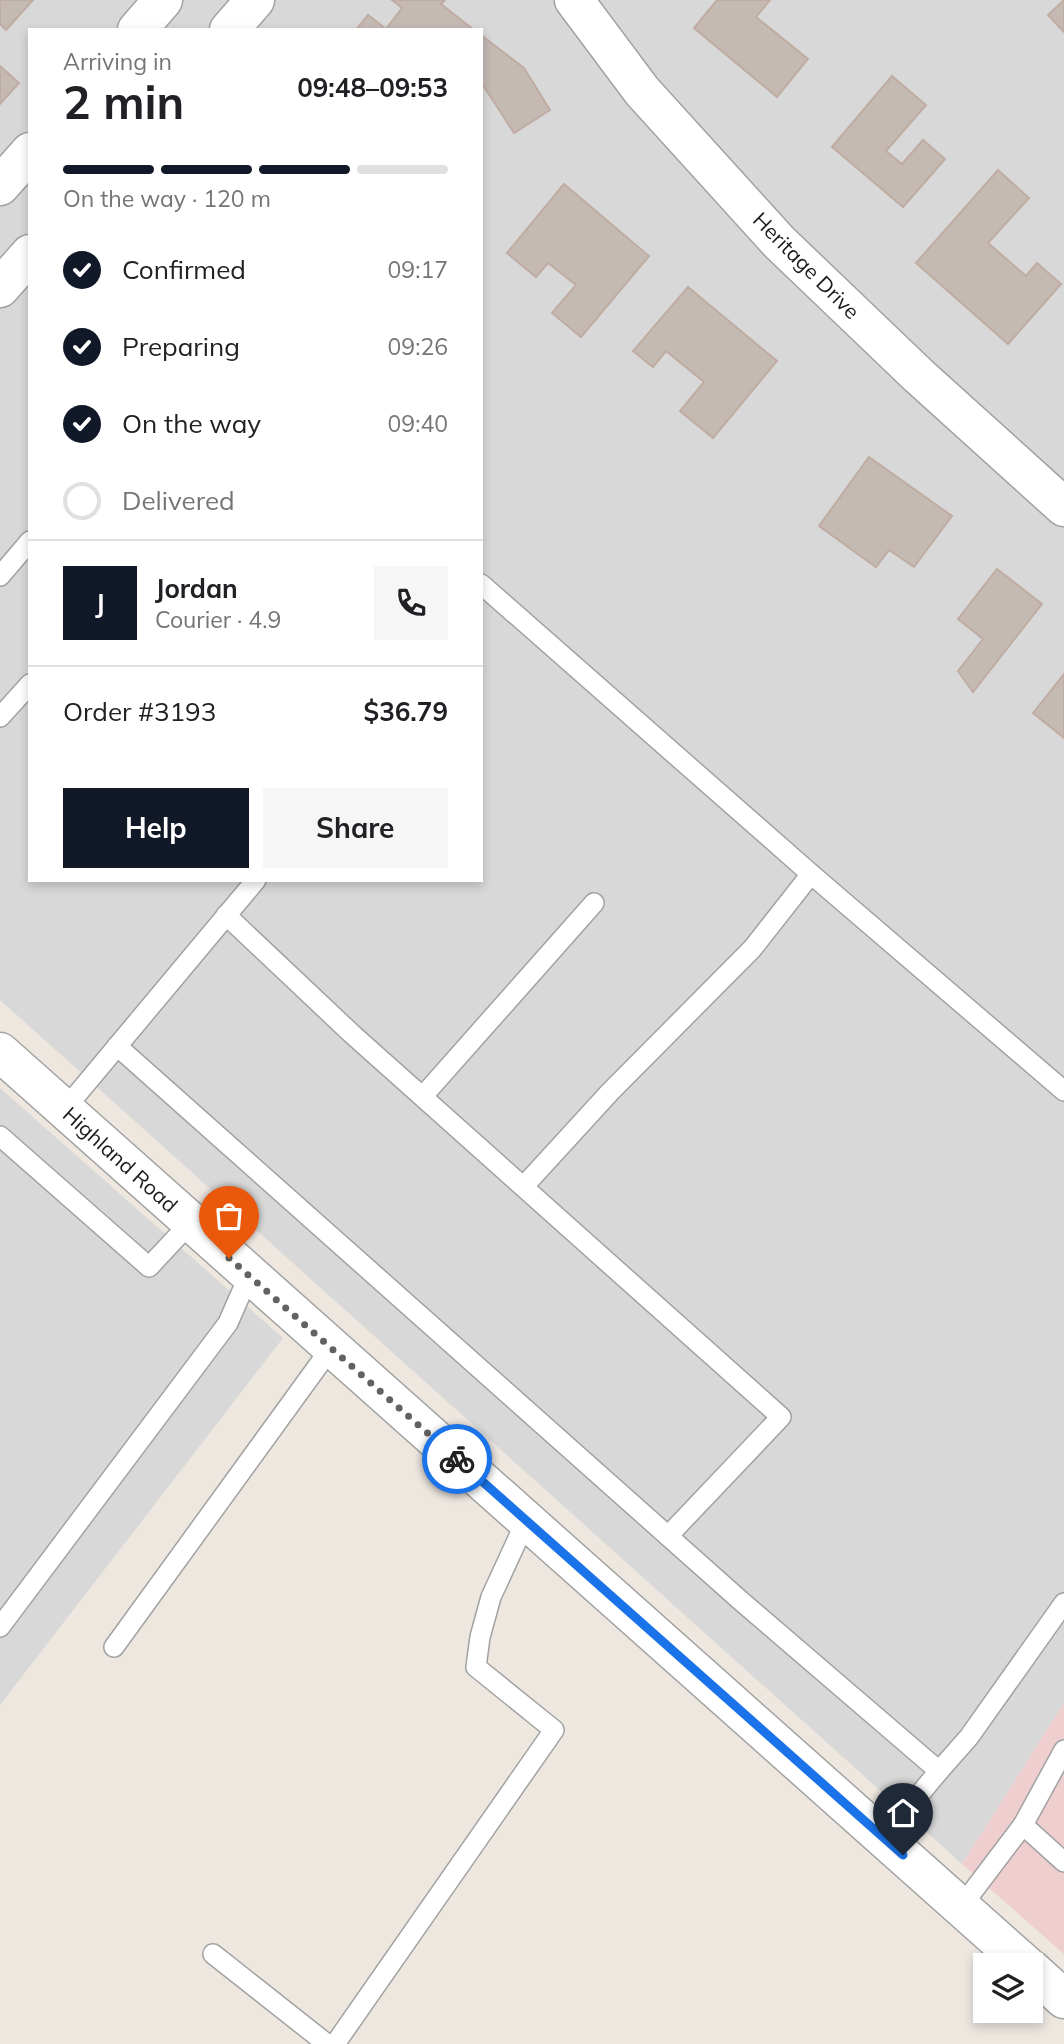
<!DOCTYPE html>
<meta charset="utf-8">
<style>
body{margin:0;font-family:Mulish,sans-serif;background:#f6f6f6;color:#202124;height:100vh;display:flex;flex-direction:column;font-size:26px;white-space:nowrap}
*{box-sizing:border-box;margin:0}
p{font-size:23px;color:#757577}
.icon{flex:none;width:38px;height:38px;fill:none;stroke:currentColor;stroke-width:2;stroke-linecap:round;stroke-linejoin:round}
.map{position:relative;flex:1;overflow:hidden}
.details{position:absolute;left:28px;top:28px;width:455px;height:854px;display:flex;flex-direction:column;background:#fff;border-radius:0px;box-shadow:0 4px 10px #0003}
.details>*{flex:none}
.buttons{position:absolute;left:973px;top:1953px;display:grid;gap:14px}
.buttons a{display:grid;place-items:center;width:70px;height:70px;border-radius:0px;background:#fff;box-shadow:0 4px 10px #0003;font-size:35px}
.pin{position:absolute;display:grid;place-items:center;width:60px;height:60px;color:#fff;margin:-72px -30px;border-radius:50% 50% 50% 0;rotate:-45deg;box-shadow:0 0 7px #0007}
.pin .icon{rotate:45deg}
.courier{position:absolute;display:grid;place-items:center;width:70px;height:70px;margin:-35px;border:5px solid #1a73e8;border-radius:50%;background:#fff;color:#222;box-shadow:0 2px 9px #0007}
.headline em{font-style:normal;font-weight:700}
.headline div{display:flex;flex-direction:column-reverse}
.headline{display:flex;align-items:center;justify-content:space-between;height:119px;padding:0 35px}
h1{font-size:46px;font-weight:700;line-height:52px}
.bar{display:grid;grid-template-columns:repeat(4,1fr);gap:10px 7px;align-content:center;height:84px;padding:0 35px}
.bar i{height:9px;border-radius:5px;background:#e0e0e0}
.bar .current{background:#111827}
.bar p{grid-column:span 4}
.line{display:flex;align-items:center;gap:18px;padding:0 35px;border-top:2px solid #e0e0e0}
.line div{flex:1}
.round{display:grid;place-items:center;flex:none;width:74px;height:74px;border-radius:0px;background:#f6f6f6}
ol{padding:0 35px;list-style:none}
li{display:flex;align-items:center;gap:21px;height:77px}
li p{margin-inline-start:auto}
li .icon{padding:7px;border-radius:50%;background:#111827;color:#fff;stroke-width:4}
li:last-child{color:#757577}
li i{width:38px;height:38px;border:4px solid #e0e0e0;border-radius:50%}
.cta{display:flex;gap:14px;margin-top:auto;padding:14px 35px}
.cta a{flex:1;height:80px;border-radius:0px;background:#111827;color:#fff;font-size:28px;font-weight:700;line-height:80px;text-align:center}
.cta a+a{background:#f6f6f6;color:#202124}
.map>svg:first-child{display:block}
</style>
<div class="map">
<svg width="1064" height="2044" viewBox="0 0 1064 2044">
<rect width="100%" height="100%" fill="#ede7e0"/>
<g fill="#d9d8d8" fill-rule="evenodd">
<path d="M0,0h1064v1703l-102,161 -962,-864zM30,30h451v850h-451z"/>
<polygon points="0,1088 283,1338 0,1705"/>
</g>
<polygon fill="#efced0" points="1064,1703 1064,1954 962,1864"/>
<g fill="#c5b9b4" stroke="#bfaca2" stroke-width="2">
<polygon points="0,0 33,0 6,30 0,24"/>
<polygon points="392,0 445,0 441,4 474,30 356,30 368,15 386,29 402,8"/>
<polygon points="717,0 770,0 756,17 808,59 777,97 694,28"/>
<polygon points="1064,0 1064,32 1048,15"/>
<polygon points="481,35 524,68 550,110 514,133 481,82"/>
<polygon points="0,66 19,83 0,104"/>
<polygon points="892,76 926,105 886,151 902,164 923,140 945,159 903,207 832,147"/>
<polygon points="998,170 1029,198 988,243 1026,276 1037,263 1061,284 1008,344 916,263"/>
<polygon points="564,184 649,256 581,337 552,313 576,285 548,263 536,277 507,253"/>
<polygon points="688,287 777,361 713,438 680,411 704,382 666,351 653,367 633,351"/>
<polygon points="869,457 952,516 914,567 889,550 876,567 819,526"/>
<polygon points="997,569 1042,604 973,692 958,671 983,639 958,619"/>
<polygon points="1064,674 1064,738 1033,713"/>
</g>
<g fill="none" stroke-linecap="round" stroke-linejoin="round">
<defs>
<g id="service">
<polyline points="0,576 30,541"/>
<polyline points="481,584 811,874 1064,1091"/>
<polyline points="0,717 30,684"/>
<polyline points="226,915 352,1034 781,1417 668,1536"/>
<polyline points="117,1046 741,1601 939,1771 969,1737 1064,1603"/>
<polyline points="423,1096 594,903"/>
<polyline points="64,1110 256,880"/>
<polyline points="0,1136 149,1267 190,1223"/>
<polyline points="524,1186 610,1092 752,949 811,874"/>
<polyline points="0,1627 228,1323 249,1275"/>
<polyline points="114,1647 331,1348"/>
<polyline points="1064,1750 1023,1825 1064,1862"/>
<polyline points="883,1838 939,1771"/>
<polyline points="961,1907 1023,1825"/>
<polyline points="213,1954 327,2044"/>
<polyline points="335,2044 554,1730 476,1667 480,1637 491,1597 526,1521"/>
</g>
<g id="minor">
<polyline points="574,0 642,91 779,242 919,376 1064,507"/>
<polyline points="137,30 163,0"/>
<polyline points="229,30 255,0"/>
<polyline points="0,186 30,152"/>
<polyline points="0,288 30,254"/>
</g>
<g id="tertiary">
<polyline points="0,1052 1026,1965"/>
<polyline points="1031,1969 1064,1999"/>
</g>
</defs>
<use href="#service" stroke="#a2a2a2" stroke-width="22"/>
<use href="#minor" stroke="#a2a2a2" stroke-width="41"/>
<use href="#tertiary" stroke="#a2a2a2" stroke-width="41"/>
<use href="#service" stroke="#fff" stroke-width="19"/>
<use href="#minor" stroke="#fff" stroke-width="38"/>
<use href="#tertiary" stroke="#fff" stroke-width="38"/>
</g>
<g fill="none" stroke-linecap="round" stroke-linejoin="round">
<polyline stroke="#646260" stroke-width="7" stroke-dasharray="0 12.6" points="229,1258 457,1459"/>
<polyline stroke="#1a73e8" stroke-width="9" points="457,1459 903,1855"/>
</g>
<g text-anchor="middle" stroke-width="6" stroke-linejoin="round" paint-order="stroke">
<g font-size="21" fill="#1b1b1b" stroke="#fff">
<text transform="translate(806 266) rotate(45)" y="7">Heritage Drive</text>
<text transform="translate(120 1160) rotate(42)" y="7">Highland Road</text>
</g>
</g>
</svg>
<div class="buttons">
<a><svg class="icon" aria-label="layers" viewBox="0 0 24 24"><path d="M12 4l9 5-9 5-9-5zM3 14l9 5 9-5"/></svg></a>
</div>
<div class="pin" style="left:229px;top:1258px;background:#ea580c"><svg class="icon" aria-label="bag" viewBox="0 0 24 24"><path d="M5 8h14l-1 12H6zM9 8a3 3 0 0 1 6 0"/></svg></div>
<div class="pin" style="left:903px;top:1855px;background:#1f2937"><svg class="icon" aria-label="home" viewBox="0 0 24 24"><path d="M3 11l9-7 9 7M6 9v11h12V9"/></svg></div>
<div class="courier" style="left:457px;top:1459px"><svg class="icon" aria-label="bike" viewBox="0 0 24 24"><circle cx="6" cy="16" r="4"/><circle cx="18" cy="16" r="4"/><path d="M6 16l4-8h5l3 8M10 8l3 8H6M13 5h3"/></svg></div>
<section class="details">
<div class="headline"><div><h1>2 min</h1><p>Arriving in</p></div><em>09:48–09:53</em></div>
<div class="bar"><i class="current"></i><i class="current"></i><i class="current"></i><i></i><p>On the way · 120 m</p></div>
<ol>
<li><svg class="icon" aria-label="check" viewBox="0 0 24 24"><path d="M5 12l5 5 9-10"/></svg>Confirmed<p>09:17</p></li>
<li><svg class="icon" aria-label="check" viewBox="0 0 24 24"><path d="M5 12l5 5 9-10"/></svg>Preparing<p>09:26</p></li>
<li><svg class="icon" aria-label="check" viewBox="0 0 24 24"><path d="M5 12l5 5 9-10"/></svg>On the way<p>09:40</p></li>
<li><i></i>Delivered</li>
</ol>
<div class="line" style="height:126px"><b class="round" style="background:#111827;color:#fff">J</b><div><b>Jordan</b><p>Courier · 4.9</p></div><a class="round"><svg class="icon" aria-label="phone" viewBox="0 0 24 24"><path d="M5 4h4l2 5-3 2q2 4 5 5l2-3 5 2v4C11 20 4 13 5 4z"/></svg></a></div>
<div class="line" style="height:91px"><div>Order #3193</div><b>$36.79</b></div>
<div class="cta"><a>Help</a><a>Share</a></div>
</section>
</div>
